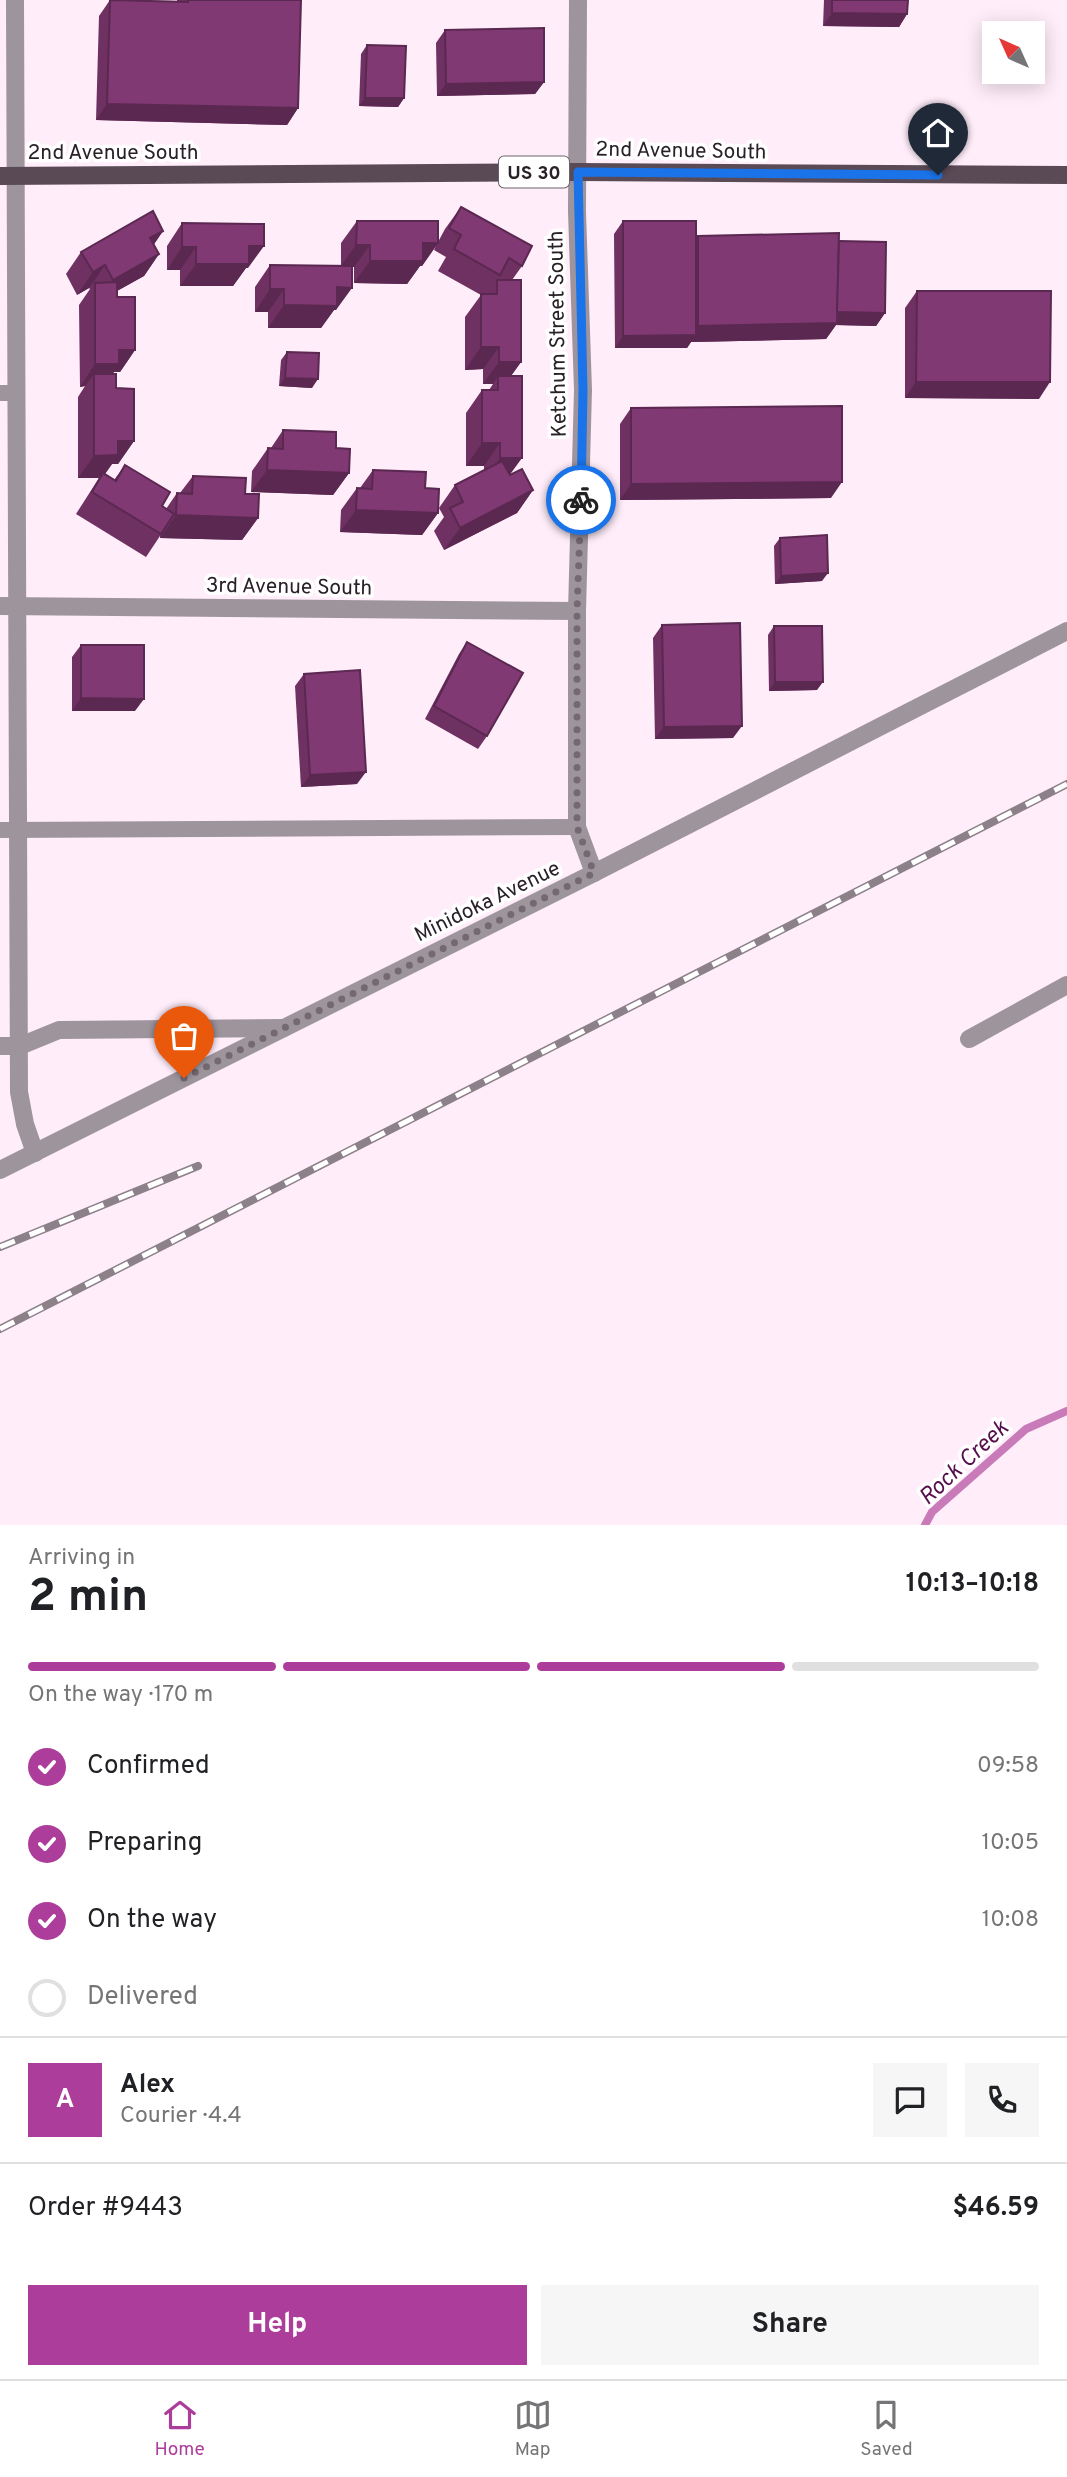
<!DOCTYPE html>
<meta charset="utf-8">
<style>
body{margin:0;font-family:Overpass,sans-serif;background:#f6f6f6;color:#202124;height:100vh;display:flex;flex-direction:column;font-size:26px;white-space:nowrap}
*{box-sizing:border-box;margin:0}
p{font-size:23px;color:#757577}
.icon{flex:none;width:38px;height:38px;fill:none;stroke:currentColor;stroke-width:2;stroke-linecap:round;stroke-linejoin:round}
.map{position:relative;height:1525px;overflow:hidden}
.panel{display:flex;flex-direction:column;background:#fff;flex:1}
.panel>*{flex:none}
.needle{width:46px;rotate:315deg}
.buttons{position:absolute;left:982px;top:21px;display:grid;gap:14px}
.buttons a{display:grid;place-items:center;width:63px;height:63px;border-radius:0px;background:#fff;box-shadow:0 4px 18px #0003;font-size:35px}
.pin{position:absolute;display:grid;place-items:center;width:60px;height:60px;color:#fff;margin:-72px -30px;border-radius:50% 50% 50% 0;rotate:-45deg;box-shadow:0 0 7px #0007}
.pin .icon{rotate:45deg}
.courier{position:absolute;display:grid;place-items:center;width:70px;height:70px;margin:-35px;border:5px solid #1a73e8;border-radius:50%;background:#fff;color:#222;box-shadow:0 2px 9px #0007}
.headline em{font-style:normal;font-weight:700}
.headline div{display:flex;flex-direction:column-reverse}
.headline{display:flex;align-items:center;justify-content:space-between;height:119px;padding:0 28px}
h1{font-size:46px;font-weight:700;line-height:52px}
.bar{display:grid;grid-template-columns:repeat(4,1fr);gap:10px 7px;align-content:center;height:84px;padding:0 28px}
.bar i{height:9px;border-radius:5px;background:#e0e0e0}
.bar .active{background:#ad3d9a}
.bar p{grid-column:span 4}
.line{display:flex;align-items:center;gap:18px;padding:0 28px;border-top:2px solid #e0e0e0}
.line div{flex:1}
.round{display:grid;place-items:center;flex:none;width:74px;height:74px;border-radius:0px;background:#f6f6f6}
ol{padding:0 28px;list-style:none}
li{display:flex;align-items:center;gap:21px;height:77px}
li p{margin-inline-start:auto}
li .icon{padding:7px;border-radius:50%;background:#ad3d9a;color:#fff;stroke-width:4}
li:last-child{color:#757577}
li i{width:38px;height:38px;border:4px solid #e0e0e0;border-radius:50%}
.button{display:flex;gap:14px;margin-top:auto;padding:14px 28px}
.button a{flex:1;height:80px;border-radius:0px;background:#ad3d9a;color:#fff;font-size:28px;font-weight:700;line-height:80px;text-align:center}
.button a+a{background:#f6f6f6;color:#202124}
.menu{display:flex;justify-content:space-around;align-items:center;height:98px;border-top:2px solid #e0e0e0;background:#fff;font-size:19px;color:#757577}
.menu a{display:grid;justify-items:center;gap:4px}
.menu .active{color:#ad3d9a}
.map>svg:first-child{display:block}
</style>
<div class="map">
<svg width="1067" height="1525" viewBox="0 0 1067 1525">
<rect width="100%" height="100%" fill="#ffedfa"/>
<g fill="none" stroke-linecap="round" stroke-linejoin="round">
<polyline stroke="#c87bb8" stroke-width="8" points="925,1525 932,1512 1026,1429 1067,1411"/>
<g stroke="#9e959c" stroke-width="16">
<polyline points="0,393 17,393"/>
<polyline points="0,830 577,827"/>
</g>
<g stroke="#9e959c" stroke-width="18">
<polyline points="15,0 19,1092 25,1124 35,1153"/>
<polyline points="578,0 577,212 583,390 577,611 577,827 594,873"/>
<polyline points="0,606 577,611"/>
<polyline points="969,1039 1067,985"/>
<polyline points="0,1046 20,1046 59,1030 284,1028"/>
</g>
<polyline stroke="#9e959c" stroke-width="18" points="0,1170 594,873 1067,631"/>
<polyline stroke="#594a55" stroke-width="18" points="0,176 578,172 1067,175"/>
<defs>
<g id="rail">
<polyline points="0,1247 198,1166"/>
<polyline points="0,1329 1067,784"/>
</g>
</defs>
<use href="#rail" stroke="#8c8089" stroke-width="8"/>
<use href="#rail" stroke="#fff" stroke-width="5" stroke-dasharray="16" stroke-linecap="butt"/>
</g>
<g fill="#6e3162">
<polygon points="110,0 177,1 177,0 301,0 298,108 287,125 96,120 99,16"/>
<polygon points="824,0 908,0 907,14 899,27 823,26"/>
<polygon points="445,30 544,82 535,94 437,96 436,43"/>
<polygon points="367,45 404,98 398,107 359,106 361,54"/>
<polygon points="461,207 522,266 512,280 521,362 511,376 510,475 533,490 517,513 444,550 434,531 444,517 439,508 455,485 484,470 484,466 466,466 466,413 482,390 489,390 493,384 483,384 483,369 465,370 465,317 481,295 438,271 446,257 434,250 436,246 422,266 420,266 407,284 354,283 354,267 352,267 336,310 334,310 321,328 268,328 268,312 255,312 255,287 270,265 341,266 341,243 357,221 438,242 445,229"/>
<polygon points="623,221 696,240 698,236 839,241 885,313 876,326 836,325 826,339 691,342 687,348 615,348 614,234"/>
<polygon points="182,223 248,268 246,268 233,286 180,286 180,270 167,270 167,246"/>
<polygon points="163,231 154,244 159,254 144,276 117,291 117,297 135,350 120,372 114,372 112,374 116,388 134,441 118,464 112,464 105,474 114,480 125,465 162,506 166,509 177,493 180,493 193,476 245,494 258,518 242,540 160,538 160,536 146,557 76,514 99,478 78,478 78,397 85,386 80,387 79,305 90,289 89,288 77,295 66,274 81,252"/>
<polygon points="917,291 1039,399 905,398 905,308"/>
<polygon points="287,352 312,388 279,386 281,360"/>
<polygon points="631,408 831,498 620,500 620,424"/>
<polygon points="283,430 336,448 349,473 333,495 251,492 252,471 268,448 271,448"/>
<polygon points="373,470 425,488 438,513 422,535 340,532 341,510 357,488 360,488"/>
<polygon points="780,538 822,581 775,584 774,546"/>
<polygon points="662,625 733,738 655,739 653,638"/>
<polygon points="774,626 817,690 769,691 768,635"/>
<polygon points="467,642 487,736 478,749 425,719 459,654"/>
<polygon points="81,645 135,711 72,711 72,657"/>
<polygon points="304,674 357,784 301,787 295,686"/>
</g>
<g fill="#5a2850">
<polygon points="832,13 907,14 899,27 823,26"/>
<polygon points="544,82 535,94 437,96 446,84"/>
<polygon points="365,98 404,98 398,107 359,106"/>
<polygon points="107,104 298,108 287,125 96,120"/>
<polygon points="163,231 148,253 150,238"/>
<polygon points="423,243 438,243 422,266 420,266 407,284 354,283 370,261"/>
<polygon points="356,245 370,245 354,267 340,267"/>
<polygon points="249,246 264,246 248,268 246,268 233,286 180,286 196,264"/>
<polygon points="182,247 196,247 180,270 167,270"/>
<polygon points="159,254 144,276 97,302 113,280"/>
<polygon points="105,265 89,288 77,295 93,272"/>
<polygon points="337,287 352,288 336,310 334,310 321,328 268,328 284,305"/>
<polygon points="270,289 284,289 268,312 255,312"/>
<polygon points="835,312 885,313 876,326 836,325 826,339 691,342 687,348 615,348 623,336 692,335 698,326"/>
<polygon points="481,347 499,347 483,369 465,370"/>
<polygon points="119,350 135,350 120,372 114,372 104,386 94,374 85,386 80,387 95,364"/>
<polygon points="499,362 521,362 505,384 498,376 493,384 483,384"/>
<polygon points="285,378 318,379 312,388 279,386"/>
<polygon points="916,382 1050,382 1039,399 905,398"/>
<polygon points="118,441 134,441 118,464 112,464 102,478 78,478 94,456"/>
<polygon points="482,443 500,443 484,466 466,466"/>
<polygon points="500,458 522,458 506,480 484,480"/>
<polygon points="267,470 349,473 333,495 251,492"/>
<polygon points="842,482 831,498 620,500 631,484"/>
<polygon points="533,490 517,513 444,550 460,528"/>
<polygon points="356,510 438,513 422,535 340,532"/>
<polygon points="176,515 258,518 242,540 160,538"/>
<polygon points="828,573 822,581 775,584 781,576"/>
<polygon points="775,682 823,682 817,690 769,691"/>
<polygon points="81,698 144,699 135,711 72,711"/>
<polygon points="742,726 733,738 655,739 664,727"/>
<polygon points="366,772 357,784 301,787 310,775"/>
</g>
<g fill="#803972" stroke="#5a2850" stroke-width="2">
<polygon points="110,0 188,2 188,0 301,0 298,108 107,104"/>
<polygon points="832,0 908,0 907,14 832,13"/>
<polygon points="544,28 544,82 446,84 445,30"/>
<polygon points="367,45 406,46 404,98 365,98"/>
<polygon points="461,207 532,246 522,266 509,258 500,275 454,249 461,235 449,228"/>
<polygon points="153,211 163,231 150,238 159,254 113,280 105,265 93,272 81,252"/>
<polygon points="357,221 438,221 438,243 423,243 423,261 370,261 370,245 356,245"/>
<polygon points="623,221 696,221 696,335 623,336"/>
<polygon points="182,223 264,224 264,246 249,246 249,264 196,264 196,247 182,247"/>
<polygon points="839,233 837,323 698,326 698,236"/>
<polygon points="839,241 886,242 885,313 837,312"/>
<polygon points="270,265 352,266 352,288 337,287 337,306 284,305 284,289 270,289"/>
<polygon points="497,280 521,280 521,362 499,362 499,347 481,347 481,294 497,294"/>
<polygon points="117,282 117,297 135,297 135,350 119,350 119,364 95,364 95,283"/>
<polygon points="917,291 1051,291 1050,382 916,382"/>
<polygon points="287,352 319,353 318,379 285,378"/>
<polygon points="94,374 116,374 116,388 134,389 134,441 118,441 118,455 94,456"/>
<polygon points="498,376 522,376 522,458 500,458 500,443 482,443 482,390 498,390"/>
<polygon points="842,406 842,482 631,484 631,408"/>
<polygon points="283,430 336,432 336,448 350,449 349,473 267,470 268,448 283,449"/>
<polygon points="502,461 510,475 522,469 533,490 460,528 450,508 463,502 455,485"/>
<polygon points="125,465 170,492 162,506 174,514 161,534 92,492 103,473 116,481"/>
<polygon points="373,470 426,472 425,488 439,489 438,513 356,510 357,488 372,489"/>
<polygon points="193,476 246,478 245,494 259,494 258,518 176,515 177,493 192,494"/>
<polygon points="827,535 828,573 781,576 780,538"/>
<polygon points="740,623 742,726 664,727 662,625"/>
<polygon points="774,626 822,626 823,682 775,682"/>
<polygon points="467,642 523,673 487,736 434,706"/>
<polygon points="81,645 144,645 144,699 81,698"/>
<polygon points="360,670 366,772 310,775 304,674"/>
</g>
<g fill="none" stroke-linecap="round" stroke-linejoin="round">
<polyline stroke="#746871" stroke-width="7" stroke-dasharray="0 12.6" points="184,1078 594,873 577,827 577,611 581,500"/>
<polyline stroke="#1a73e8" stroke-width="9" points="581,500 583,390 578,172 938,175"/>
</g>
<g text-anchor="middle" stroke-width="7" stroke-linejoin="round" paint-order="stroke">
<rect fill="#fff" stroke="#696468" stroke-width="2" x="499" y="156.5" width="70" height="31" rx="5"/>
<g font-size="19" font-weight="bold" fill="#292127">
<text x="534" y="179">US 30</text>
</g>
<g font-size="21" fill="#292127" stroke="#fff">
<text transform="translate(681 150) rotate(1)" y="7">2nd Avenue South</text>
<text x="113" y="159">2nd Avenue South</text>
<text transform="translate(557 334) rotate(-91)" y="7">Ketchum Street South</text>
<text transform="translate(289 586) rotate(1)" y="7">3rd Avenue South</text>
<text transform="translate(487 901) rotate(-26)" y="7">Minidoka Avenue</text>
</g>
<g font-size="23" font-style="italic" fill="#550f4a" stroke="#fff">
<text transform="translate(963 1462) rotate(-43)" y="8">Rock Creek</text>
</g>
</g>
</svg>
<div class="buttons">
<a><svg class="needle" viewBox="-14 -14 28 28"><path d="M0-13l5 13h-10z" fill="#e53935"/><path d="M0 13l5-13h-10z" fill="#757577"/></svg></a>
</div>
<div class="pin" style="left:184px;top:1078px;background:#ea580c"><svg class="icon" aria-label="bag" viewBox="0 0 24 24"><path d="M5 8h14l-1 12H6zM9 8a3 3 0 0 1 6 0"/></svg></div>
<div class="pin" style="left:938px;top:175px;background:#1f2937"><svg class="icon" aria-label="home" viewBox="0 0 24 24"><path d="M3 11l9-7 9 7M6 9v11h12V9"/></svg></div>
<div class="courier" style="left:581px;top:500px"><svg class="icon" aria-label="bike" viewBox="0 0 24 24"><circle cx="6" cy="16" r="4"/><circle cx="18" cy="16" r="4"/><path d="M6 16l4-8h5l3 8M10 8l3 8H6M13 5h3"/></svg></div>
</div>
<section class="panel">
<div class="headline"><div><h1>2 min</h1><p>Arriving in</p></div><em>10:13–10:18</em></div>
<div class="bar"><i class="active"></i><i class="active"></i><i class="active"></i><i></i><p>On the way · 170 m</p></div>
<ol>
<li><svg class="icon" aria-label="check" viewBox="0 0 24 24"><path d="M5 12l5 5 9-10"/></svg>Confirmed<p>09:58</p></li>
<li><svg class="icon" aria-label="check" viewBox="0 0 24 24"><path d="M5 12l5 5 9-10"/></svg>Preparing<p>10:05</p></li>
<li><svg class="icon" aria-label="check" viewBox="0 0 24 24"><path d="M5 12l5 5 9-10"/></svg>On the way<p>10:08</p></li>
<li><i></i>Delivered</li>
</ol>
<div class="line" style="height:126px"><b class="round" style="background:#ad3d9a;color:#fff">A</b><div><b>Alex</b><p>Courier · 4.4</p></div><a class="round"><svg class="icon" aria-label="chat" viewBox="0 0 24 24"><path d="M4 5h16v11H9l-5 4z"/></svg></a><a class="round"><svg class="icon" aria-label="phone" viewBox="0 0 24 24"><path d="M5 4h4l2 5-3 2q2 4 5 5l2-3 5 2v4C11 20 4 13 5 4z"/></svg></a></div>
<div class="line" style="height:91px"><div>Order #9443</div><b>$46.59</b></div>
<div class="button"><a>Help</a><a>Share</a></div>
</section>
<nav class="menu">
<a class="active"><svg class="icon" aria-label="home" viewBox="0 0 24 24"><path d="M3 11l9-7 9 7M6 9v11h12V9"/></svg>Home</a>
<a><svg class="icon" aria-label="map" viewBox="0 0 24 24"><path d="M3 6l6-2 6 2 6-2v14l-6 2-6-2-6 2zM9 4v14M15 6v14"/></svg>Map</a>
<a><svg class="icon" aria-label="saved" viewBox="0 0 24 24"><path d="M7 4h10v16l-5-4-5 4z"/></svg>Saved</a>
</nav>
